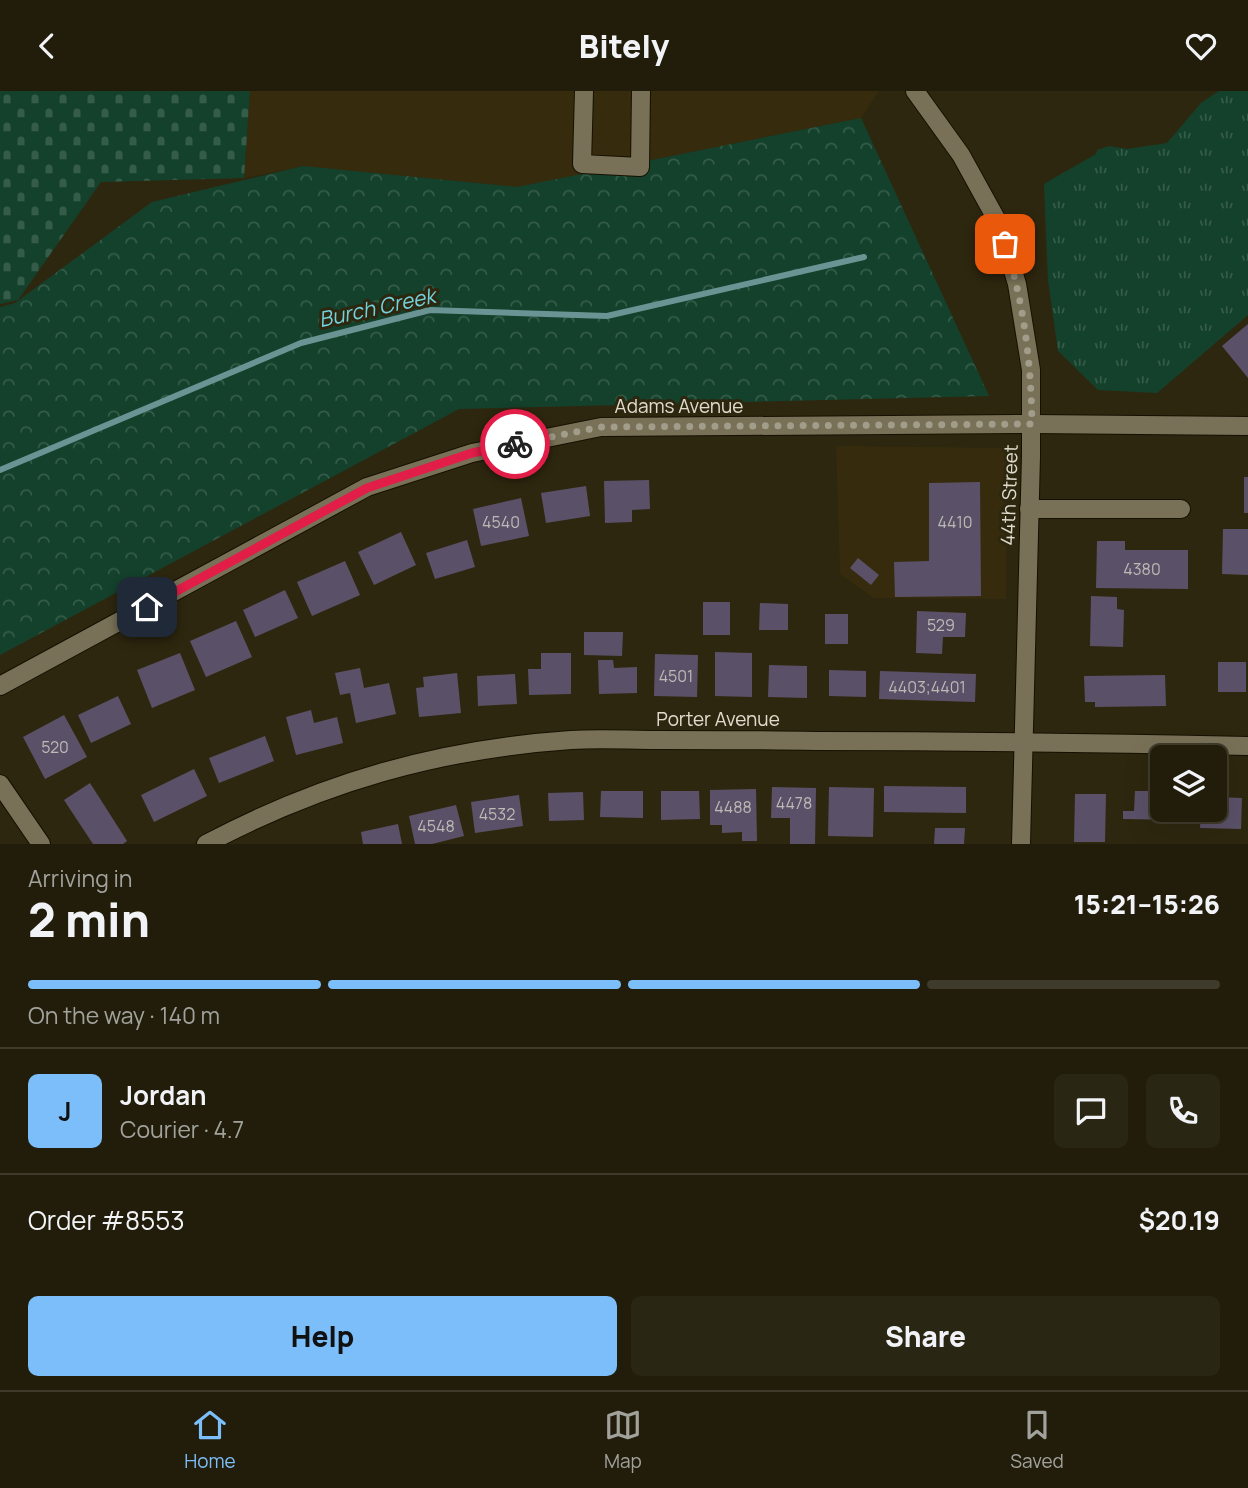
<!DOCTYPE html>
<meta charset="utf-8">
<style>
body{margin:0;font-family:Manrope,sans-serif;background:#2a2614;color:#f1f3f6;height:100vh;display:flex;flex-direction:column;font-size:26px;white-space:nowrap}
*{box-sizing:border-box;margin:0}
p{font-size:23px;color:#a2a29d}
.icon{flex:none;width:38px;height:38px;fill:none;stroke:currentColor;stroke-width:2;stroke-linecap:round;stroke-linejoin:round}
.map{position:relative;height:753px;overflow:hidden}
.drawer{display:flex;flex-direction:column;background:#221d0b;flex:1}
.drawer>*{flex:none}
.buttons{position:absolute;left:1150px;top:654px;display:grid;gap:14px}
.buttons a{display:grid;place-items:center;width:77px;height:77px;border-radius:10px;background:#221d0b;box-shadow:0 7px 28px #0002,0 0 0 2px #3f3b2c;font-size:35px}
.pin{position:absolute;display:grid;place-items:center;width:60px;height:60px;color:#fff;margin:-30px;border-radius:14px;box-shadow:0 4px 10px #0006}
.courier{position:absolute;display:grid;place-items:center;width:70px;height:70px;margin:-35px;border:5px solid #e11d48;border-radius:50%;background:#fff;color:#222;box-shadow:0 2px 9px #0007}
.head em{font-style:normal;font-weight:800}
.head div{display:flex;flex-direction:column-reverse}
.head{display:flex;align-items:center;justify-content:space-between;height:119px;padding:0 28px}
h1{font-size:46px;font-weight:800;line-height:52px}
.bar{display:grid;grid-template-columns:repeat(4,1fr);gap:10px 7px;align-content:center;height:84px;padding:0 28px}
.bar i{height:9px;border-radius:5px;background:#3f3b2c}
.bar .active{background:#7cbef9}
.bar p{grid-column:span 4}
.line{display:flex;align-items:center;gap:18px;padding:0 28px;border-top:2px solid #3f3b2c}
.line div{flex:1}
.round{display:grid;place-items:center;flex:none;width:74px;height:74px;border-radius:10px;background:#2a2614}
.action{display:flex;gap:14px;margin-top:auto;padding:14px 28px}
.action a{flex:1;height:80px;border-radius:10px;background:#7cbef9;color:#111;font-size:28px;font-weight:800;line-height:80px;text-align:center}
.action a+a{background:#2a2614;color:#f1f3f6}
header{display:flex;justify-content:space-between;align-items:center;height:91px;padding:0 28px;background:#221d0b;font-size:32px;font-weight:800}
.tabs{display:flex;justify-content:space-around;align-items:center;height:98px;border-top:2px solid #3f3b2c;background:#221d0b;font-size:19px;color:#a2a29d}
.tabs a{display:grid;justify-items:center;gap:4px}
.tabs .active{color:#7cbef9}
.map>svg:first-child{display:block}
</style>
<header><svg class="icon" aria-label="back" viewBox="0 0 24 24"><path d="M15 5l-7 7 7 7"/></svg>Bitely<svg class="icon" aria-label="heart" viewBox="0 0 24 24"><path d="M12 20l-8-8c-3-5 5-10 8-4 3-6 11-1 8 4z"/></svg></header>
<div class="map">
<svg width="1248" height="753" viewBox="0 0 1248 753">
<defs>
<pattern id="grass-tufts" width="24" height="20" patternUnits="userSpaceOnUse" patternTransform="scale(1.75)"><rect width="24" height="20" fill="#13412c"/><path d="M3 7l-1-3M5 7V3M7 7l1-3M15 17l-1-3M17 17v-4M19 17l1-3" fill="none" stroke="#355c49"/></pattern>
<pattern id="forest-crowns" width="20" height="18" patternUnits="userSpaceOnUse" patternTransform="scale(1.75)"><rect width="20" height="18" fill="#13412c"/><path d="M2 6a3 3 0 1 1 6 0M12 15a3 3 0 1 1 6 0" fill="none" stroke="#355c49"/></pattern>
<pattern id="cemetery-stones" width="16" height="16" patternUnits="userSpaceOnUse" patternTransform="scale(1.75)"><rect width="16" height="16" fill="#13412c"/><path d="M2 7V4a2 2 0 0 1 4 0v3zM10 15v-3a2 2 0 0 1 4 0v3z" fill="#355c49"/></pattern>
</defs>
<rect width="100%" height="100%" fill="#2e270f"/>
<g fill="#362c0d">
<polygon points="250,0 879,0 861,27 517,96 303,75 244,87"/>
<polygon points="836,355 1002,357 1007,364 1006,508 874,507 840,483"/>
</g>
<polygon fill="url(#grass-tufts)" points="1219,0 1248,0 1248,224 1157,302 1098,299 1058,260 1048,189 1044,93 1096,63 1097,59 1109,55 1127,58 1167,52 1201,12"/>
<polygon fill="url(#forest-crowns)" points="861,27 989,305 459,318 0,564 0,216 15,212 152,111 303,75 517,96"/>
<polygon fill="url(#cemetery-stones)" points="0,0 250,0 244,87 101,91 18,209 0,213"/>
<g fill="none" stroke-linecap="round" stroke-linejoin="round">
<polyline stroke="#6a9393" stroke-width="6" points="0,379 301,252 430,219 607,225 864,166"/>
</g>
<g fill="#5a5168">
<polygon points="1248,233 1248,287 1222,255"/>
<rect x="1244" y="386" width="4" height="36"/>
<polygon points="649,389 650,418 632,419 632,431 605,432 604,390"/>
<polygon points="980,391 981,505 895,506 894,471 929,470 929,392"/>
<polygon points="586,395 590,425 546,432 541,402"/>
<polygon points="521,407 529,445 481,455 473,418"/>
<polygon points="1223,438 1248,438 1248,484 1222,483"/>
<polygon points="401,441 416,474 374,494 358,461"/>
<polygon points="467,449 475,476 435,488 426,462"/>
<polygon points="1097,450 1125,450 1125,459 1188,459 1188,498 1096,497"/>
<polygon points="858,467 879,484 871,494 850,477"/>
<polygon points="345,470 360,504 312,525 297,491"/>
<polygon points="285,499 298,527 255,546 243,519"/>
<polygon points="1091,505 1117,506 1117,518 1124,519 1123,556 1090,555"/>
<rect x="703" y="511" width="27" height="33"/>
<polygon points="760,512 788,513 788,539 759,539"/>
<polygon points="917,520 966,522 965,546 943,546 942,563 916,562"/>
<rect x="825" y="523" width="23" height="30"/>
<polygon points="236,530 252,566 206,586 190,550"/>
<polygon points="584,541 623,541 622,565 584,564"/>
<polygon points="715,561 752,562 752,606 715,605"/>
<polygon points="180,562 195,599 152,617 137,579"/>
<polygon points="541,562 571,562 571,603 529,604 528,578 541,578"/>
<polygon points="655,563 698,564 697,606 654,605"/>
<polygon points="598,569 613,569 614,577 637,576 637,602 599,603"/>
<rect x="1218" y="571" width="28" height="30"/>
<polygon points="769,574 807,575 807,607 768,606"/>
<polygon points="360,577 364,597 389,592 396,623 356,632 350,602 340,604 335,582"/>
<polygon points="829,579 866,580 866,606 829,605"/>
<polygon points="880,580 976,583 975,611 879,608"/>
<polygon points="457,582 461,622 419,626 416,597 424,596 423,586"/>
<polygon points="515,583 517,613 478,615 477,585"/>
<polygon points="1165,584 1166,615 1095,616 1095,611 1085,611 1084,585"/>
<polygon points="118,605 131,633 91,652 78,624"/>
<polygon points="311,619 314,632 337,626 343,652 296,664 286,626"/>
<polygon points="64,624 87,666 45,688 23,646"/>
<polygon points="265,645 274,670 219,692 209,667"/>
<polygon points="194,678 207,705 154,731 141,704"/>
<polygon points="90,692 127,750 123,753 93,753 64,709"/>
<polygon points="884,695 966,696 966,722 884,721"/>
<polygon points="772,696 816,697 815,753 790,753 790,727 771,727"/>
<polygon points="829,696 874,697 873,746 828,745"/>
<polygon points="756,698 757,750 742,750 742,741 722,742 722,734 710,734 710,699"/>
<polygon points="601,700 643,700 643,727 600,726"/>
<polygon points="661,700 699,700 700,728 661,729"/>
<polygon points="1135,700 1162,700 1162,719 1181,719 1181,729 1123,728 1123,720 1134,720"/>
<polygon points="583,701 584,729 549,730 548,702"/>
<polygon points="1075,703 1106,703 1105,751 1074,751"/>
<polygon points="519,704 523,735 475,742 471,711"/>
<polygon points="1214,706 1242,707 1241,738 1200,737 1201,719 1214,719"/>
<polygon points="456,714 464,745 432,753 415,753 409,725"/>
<polygon points="398,733 402,753 363,753 361,741"/>
<polygon points="935,737 965,737 964,753 934,753"/>
</g>
<g fill="none" stroke-linecap="round" stroke-linejoin="round">
<defs>
<g id="minor">
<polyline points="584,0 582,73 640,76 641,0"/>
<polyline points="915,0 961,64 999,133 1017,193 1031,279 1031,365 1021,753"/>
<polyline points="1029,418 1181,418"/>
<polyline points="0,595 367,396 472,362 601,336 1032,333 1248,335"/>
<polyline points="0,693 41,753"/>
<path d="M206,753c117,-62 233,-95 365,-104 29,-2 57,0 86,0 53,0 106,0 159,1 144,0 288,2 432,5"/>
</g>
</defs>
<use href="#minor" stroke="#161000" stroke-width="20"/>
<use href="#minor" stroke="#797157" stroke-width="18"/>
</g>
<g fill="none" stroke-linecap="round" stroke-linejoin="round">
<path stroke="#a29d8a" stroke-width="7" stroke-dasharray="0 12.6" d="M515,353l86,-17 431,-3c-1,-62 -8,-121 -27,-180"/>
<polyline stroke="#e11d48" stroke-width="9" points="147,516 367,397 472,362 515,353"/>
</g>
<g text-anchor="middle" stroke-width="6" stroke-linejoin="round" paint-order="stroke">
<g font-size="16" fill="#beb9b4">
<text x="501" y="437">4540</text>
<text x="955" y="437">4410</text>
<text x="1142" y="484">4380</text>
<text x="941" y="540">529</text>
<text x="676" y="591">4501</text>
<text x="927" y="602">4403;4401</text>
<text x="55" y="662">520</text>
<text x="794" y="718">4478</text>
<text x="733" y="722">4488</text>
<text x="497" y="729">4532</text>
<text x="436" y="741">4548</text>
</g>
<g font-size="19" fill="#e0dccd" stroke="#2e270f">
<text x="679" y="322">Adams Avenue</text>
<text transform="translate(1009 404) rotate(-88)" y="7">44th Street</text>
<text x="718" y="635">Porter Avenue</text>
</g>
<g font-size="21" font-style="italic" fill="#71d2dc" stroke="#2e270f">
<text transform="translate(377 217) rotate(-12)" y="7">Burch Creek</text>
</g>
</g>
</svg>
<div class="buttons">
<a><svg class="icon" aria-label="layers" viewBox="0 0 24 24"><path d="M12 4l9 5-9 5-9-5zM3 14l9 5 9-5"/></svg></a>
</div>
<div class="pin" style="left:1005px;top:153px;background:#ea580c"><svg class="icon" aria-label="bag" viewBox="0 0 24 24"><path d="M5 8h14l-1 12H6zM9 8a3 3 0 0 1 6 0"/></svg></div>
<div class="pin" style="left:147px;top:516px;background:#1f2937"><svg class="icon" aria-label="home" viewBox="0 0 24 24"><path d="M3 11l9-7 9 7M6 9v11h12V9"/></svg></div>
<div class="courier" style="left:515px;top:353px"><svg class="icon" aria-label="bike" viewBox="0 0 24 24"><circle cx="6" cy="16" r="4"/><circle cx="18" cy="16" r="4"/><path d="M6 16l4-8h5l3 8M10 8l3 8H6M13 5h3"/></svg></div>
</div>
<section class="drawer">
<div class="head"><div><h1>2 min</h1><p>Arriving in</p></div><em>15:21–15:26</em></div>
<div class="bar"><i class="active"></i><i class="active"></i><i class="active"></i><i></i><p>On the way · 140 m</p></div>
<div class="line" style="height:126px"><b class="round" style="background:#7cbef9;color:#111">J</b><div><b>Jordan</b><p>Courier · 4.7</p></div><a class="round"><svg class="icon" aria-label="chat" viewBox="0 0 24 24"><path d="M4 5h16v11H9l-5 4z"/></svg></a><a class="round"><svg class="icon" aria-label="phone" viewBox="0 0 24 24"><path d="M5 4h4l2 5-3 2q2 4 5 5l2-3 5 2v4C11 20 4 13 5 4z"/></svg></a></div>
<div class="line" style="height:91px"><div>Order #8553</div><b>$20.19</b></div>
<div class="action"><a>Help</a><a>Share</a></div>
</section>
<nav class="tabs">
<a class="active"><svg class="icon" aria-label="home" viewBox="0 0 24 24"><path d="M3 11l9-7 9 7M6 9v11h12V9"/></svg>Home</a>
<a><svg class="icon" aria-label="map" viewBox="0 0 24 24"><path d="M3 6l6-2 6 2 6-2v14l-6 2-6-2-6 2zM9 4v14M15 6v14"/></svg>Map</a>
<a><svg class="icon" aria-label="saved" viewBox="0 0 24 24"><path d="M7 4h10v16l-5-4-5 4z"/></svg>Saved</a>
</nav>
